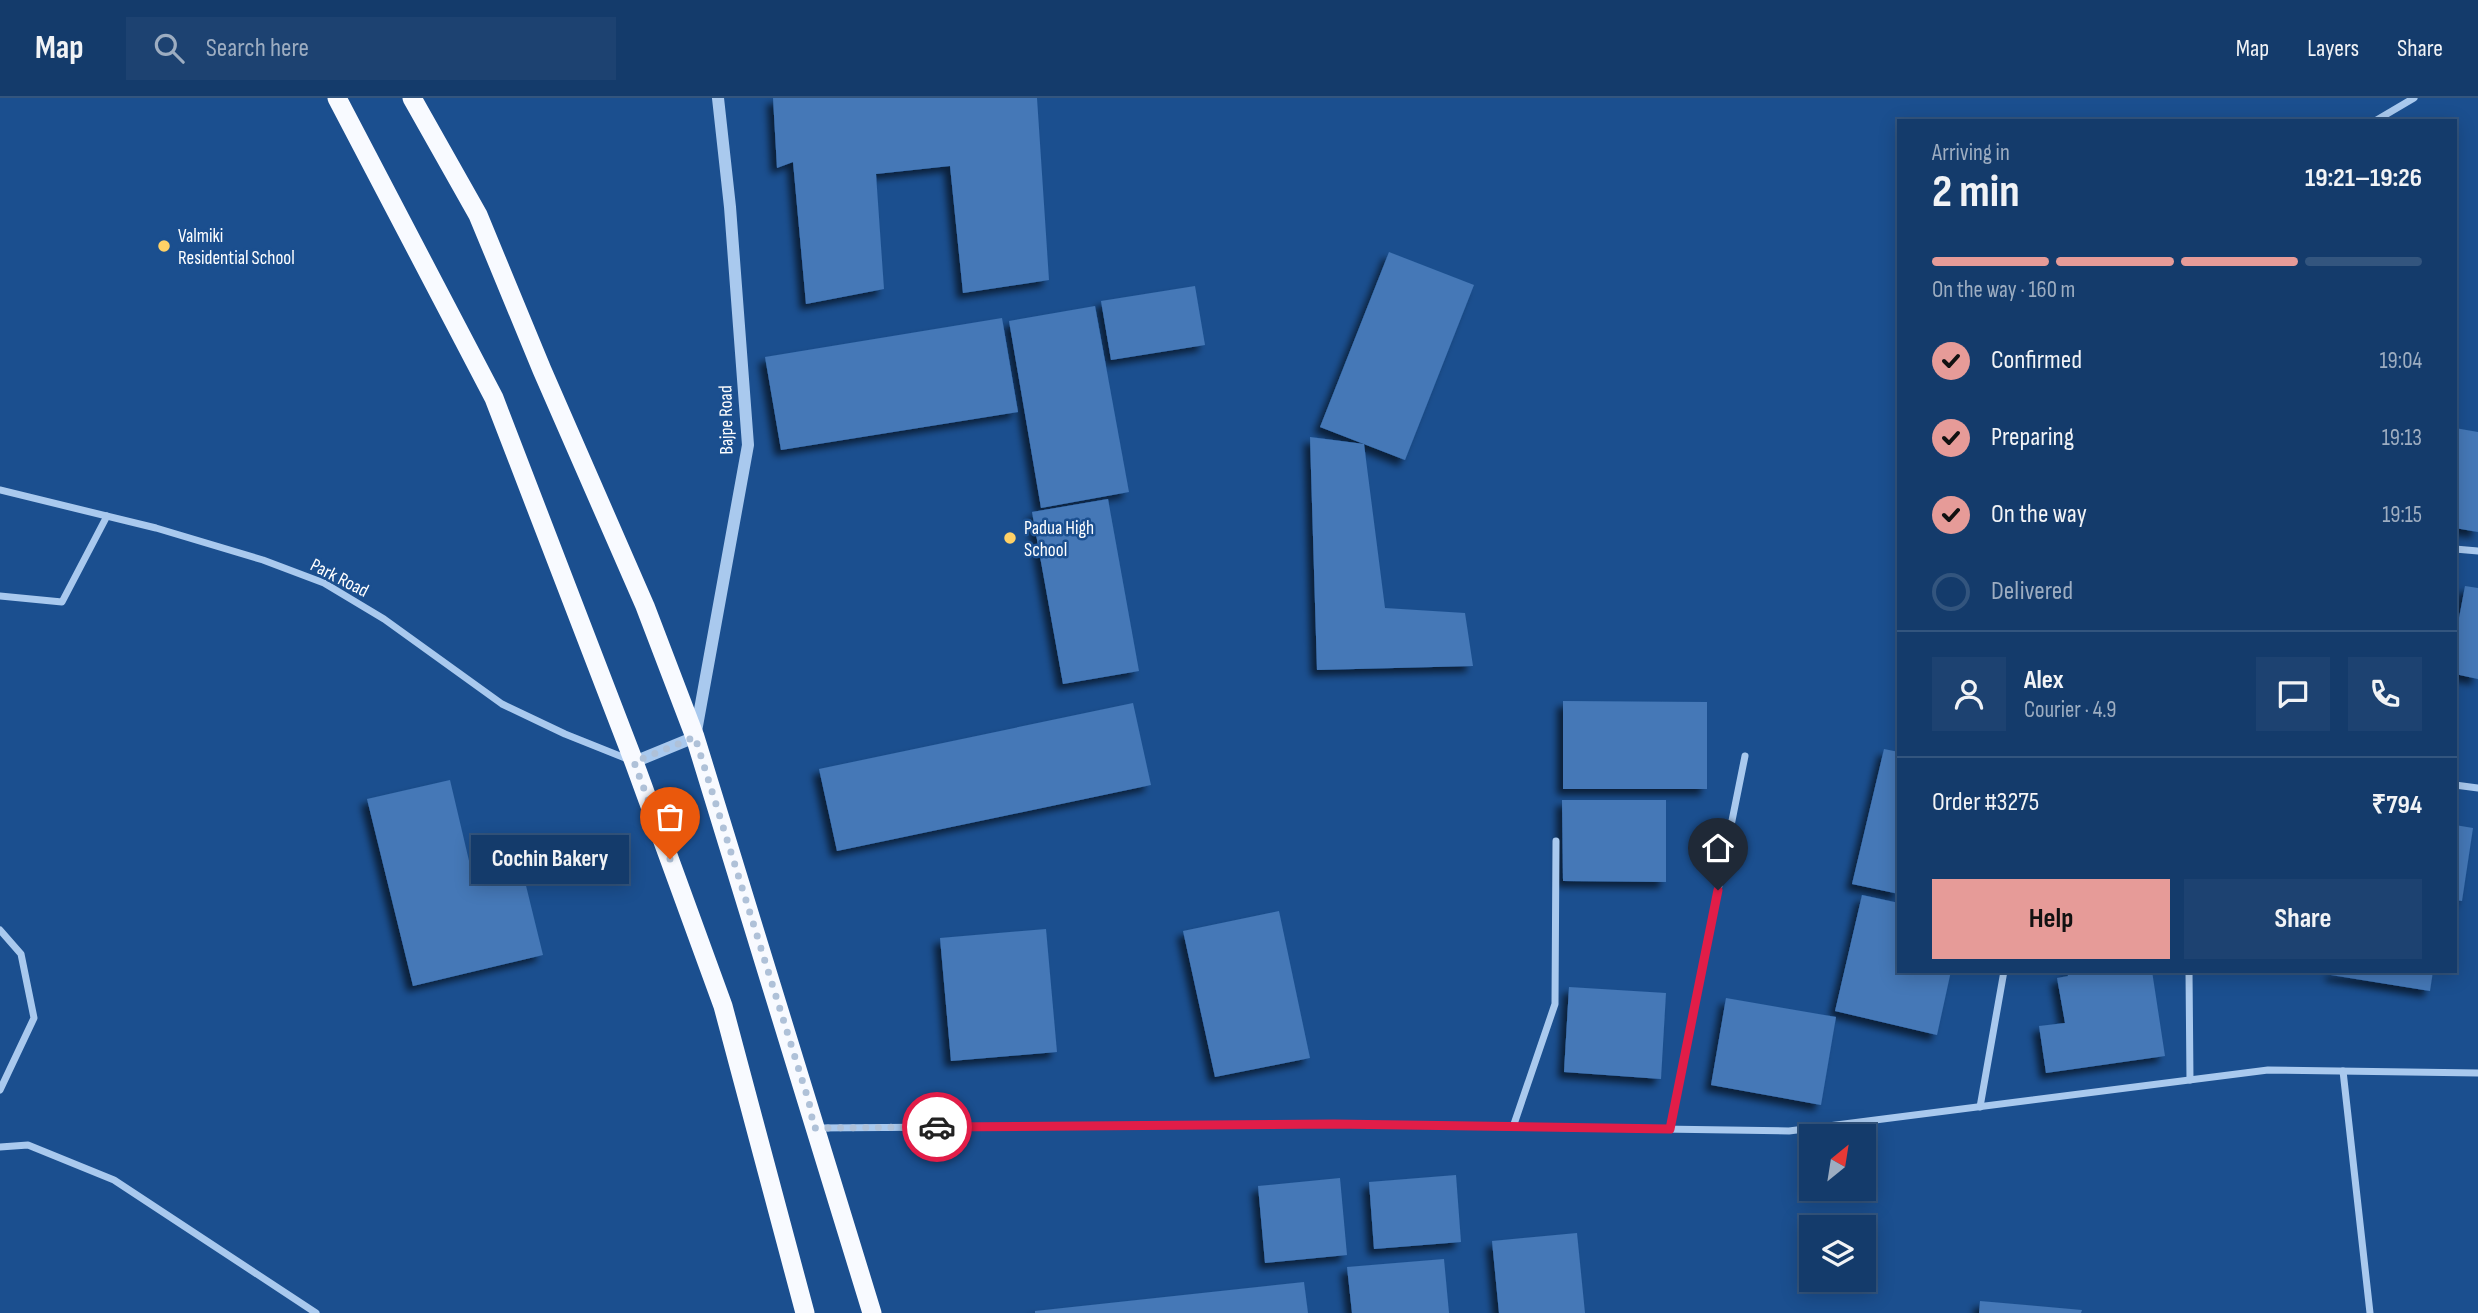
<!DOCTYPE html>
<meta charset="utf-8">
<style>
body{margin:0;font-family:"Sofia Sans Condensed",sans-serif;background:#1d4271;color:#f1f3f6;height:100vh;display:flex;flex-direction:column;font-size:26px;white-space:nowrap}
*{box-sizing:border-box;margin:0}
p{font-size:23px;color:#9dadc1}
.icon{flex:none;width:38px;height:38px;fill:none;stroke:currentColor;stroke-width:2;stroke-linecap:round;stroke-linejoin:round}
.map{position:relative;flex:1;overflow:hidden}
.drawer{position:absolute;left:1897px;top:21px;width:560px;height:854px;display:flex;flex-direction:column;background:#143b6b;border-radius:0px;box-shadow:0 4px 18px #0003,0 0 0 2px #33557e}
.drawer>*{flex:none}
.needle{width:46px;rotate:30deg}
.fabs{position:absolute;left:1799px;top:1026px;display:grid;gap:14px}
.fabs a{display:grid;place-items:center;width:77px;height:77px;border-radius:0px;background:#143b6b;box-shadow:0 4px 18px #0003,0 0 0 2px #33557e;font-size:35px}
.pin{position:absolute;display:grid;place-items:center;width:60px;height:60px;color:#fff;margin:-72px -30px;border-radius:50% 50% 50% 0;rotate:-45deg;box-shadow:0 0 7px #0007}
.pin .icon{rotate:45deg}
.courier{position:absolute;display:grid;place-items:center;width:70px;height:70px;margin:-35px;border:5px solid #e11d48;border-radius:50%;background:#fff;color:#222;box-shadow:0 2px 9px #0007}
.bubble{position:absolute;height:49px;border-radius:0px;background:#143b6b;box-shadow:0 4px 18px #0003,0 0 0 2px #33557e;font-size:23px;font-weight:700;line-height:49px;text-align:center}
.summary em{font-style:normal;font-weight:700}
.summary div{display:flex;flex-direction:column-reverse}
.summary{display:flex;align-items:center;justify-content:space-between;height:119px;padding:0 35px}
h1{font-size:46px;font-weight:700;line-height:52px}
.bar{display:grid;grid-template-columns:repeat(4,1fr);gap:10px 7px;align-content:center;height:84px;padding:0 35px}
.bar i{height:9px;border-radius:5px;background:#33557e}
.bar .active{background:#e69b98}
.bar p{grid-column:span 4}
.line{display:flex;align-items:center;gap:18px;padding:0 35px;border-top:2px solid #33557e}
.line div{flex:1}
.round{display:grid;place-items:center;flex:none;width:74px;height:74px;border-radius:0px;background:#1d4271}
ol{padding:0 35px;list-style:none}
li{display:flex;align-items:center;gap:21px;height:77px}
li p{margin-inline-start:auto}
li .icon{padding:7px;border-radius:50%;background:#e69b98;color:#111;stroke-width:4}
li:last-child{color:#9dadc1}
li i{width:38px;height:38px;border:4px solid #33557e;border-radius:50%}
.action{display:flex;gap:14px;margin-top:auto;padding:14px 35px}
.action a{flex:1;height:80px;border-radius:0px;background:#e69b98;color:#111;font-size:28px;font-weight:700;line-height:80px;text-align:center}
.action a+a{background:#1d4271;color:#f1f3f6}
header{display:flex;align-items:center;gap:42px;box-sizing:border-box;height:98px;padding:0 35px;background:#143b6b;border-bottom:2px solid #33557e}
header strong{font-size:33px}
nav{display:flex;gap:38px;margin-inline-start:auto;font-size:24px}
.search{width:490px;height:63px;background:#1d4271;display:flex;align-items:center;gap:18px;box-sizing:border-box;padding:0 24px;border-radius:0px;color:#9dadc1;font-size:26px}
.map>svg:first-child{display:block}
</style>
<header>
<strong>Map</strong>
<div class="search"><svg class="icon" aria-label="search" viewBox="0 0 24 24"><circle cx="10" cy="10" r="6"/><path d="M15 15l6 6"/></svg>Search here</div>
<nav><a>Map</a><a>Layers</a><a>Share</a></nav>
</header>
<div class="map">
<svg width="2478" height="1215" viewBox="0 0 2478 1215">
<defs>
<filter id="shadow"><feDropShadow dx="-6" dy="6" stdDeviation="3.5" flood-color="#0009"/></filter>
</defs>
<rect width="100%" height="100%" fill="#1b4f8f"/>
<g fill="#4478b7" filter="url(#shadow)">
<polygon points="773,0 1037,0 1049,182 963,195 950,68 876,76 884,191 806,206 793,64 777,70"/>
<polygon points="1389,154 1474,187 1405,362 1320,329"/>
<polygon points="1195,188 1205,247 1111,262 1101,203"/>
<polygon points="1095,208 1129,394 1041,410 1009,223"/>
<polygon points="1002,220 1018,314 781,352 765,259"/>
<polygon points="2455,330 2478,334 2478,434 2455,430"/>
<polygon points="1310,339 1364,346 1385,510 1465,515 1473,568 1317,572"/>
<polygon points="1108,401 1139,573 1063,586 1032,414"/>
<polygon points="2465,488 2478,490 2478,581 2455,576 2455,541"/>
<polygon points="1563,603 1707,604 1707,691 1563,691"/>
<polygon points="1133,605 1151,687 837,753 819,671"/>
<polygon points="1884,651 1899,654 1899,796 1852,786"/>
<polygon points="450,682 470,767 518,755 543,857 413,888 367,701"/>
<polygon points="1562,702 1666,702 1666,784 1563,783"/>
<polygon points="2455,727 2473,730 2462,803 2455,802"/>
<polygon points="1862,797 1899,805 1899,873 1951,873 1937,937 1835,913"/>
<polygon points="1279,813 1310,960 1215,979 1183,833"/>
<polygon points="1046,831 1057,954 951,963 940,840"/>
<polygon points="2067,873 2152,873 2165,958 2046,975 2039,928 2065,925 2057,880 2068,878"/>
<polygon points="2332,873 2433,873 2430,893 2331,877"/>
<polygon points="1569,889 1666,895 1661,981 1564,974"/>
<polygon points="1726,900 1836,919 1821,1007 1711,987"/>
<polygon points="1456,1077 1461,1144 1374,1151 1369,1084"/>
<polygon points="1340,1080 1347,1157 1265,1165 1258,1088"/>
<polygon points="1577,1135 1585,1215 1499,1215 1492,1143"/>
<polygon points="1444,1161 1449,1215 1352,1215 1347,1169"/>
<polygon points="1304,1184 1308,1215 1035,1215 1035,1213"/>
<polygon points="1980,1203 2082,1212 2081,1215 1979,1215"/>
</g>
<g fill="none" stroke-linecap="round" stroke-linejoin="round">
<g stroke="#a9c9ee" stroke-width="7">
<polyline points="2375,23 2414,0"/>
<polyline points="0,392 156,430 263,462 324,485 384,521 502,606 565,636 630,662"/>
<polyline points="2455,451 2478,453"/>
<polyline points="0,498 62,504 107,418"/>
<polyline points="2455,687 2478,690"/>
<polyline points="0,832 21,856 34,920 0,992"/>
<polyline points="2189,873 2190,982"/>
<polyline points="2343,973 2370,1215"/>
<polyline points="1980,1009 2004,873"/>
<polyline points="1513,1029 1555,906 1556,743"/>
<polyline points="817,1030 1333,1026 1789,1033 2268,972 2478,975"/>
<polyline points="1670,1031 1745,658"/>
<polyline points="0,1049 28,1047 114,1082 316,1215"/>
</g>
<polyline stroke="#a9c9ee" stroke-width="12" points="634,664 695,639 748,347 730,109 718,0"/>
<g stroke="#f8faff" stroke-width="19">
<polyline points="337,0 494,300 634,664 723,908 805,1215"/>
<polyline points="412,0 478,117 542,272 645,508 695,639 872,1215"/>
</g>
</g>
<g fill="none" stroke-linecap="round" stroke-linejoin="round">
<polyline stroke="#afc1d8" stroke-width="7" stroke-dasharray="0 12.6" points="670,761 634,664 695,639 809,1004 814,1030 937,1029"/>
<polyline stroke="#e11d48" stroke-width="9" points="937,1029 1334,1026 1670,1031 1718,792"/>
</g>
<g fill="#ffd166" stroke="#1b4f8f" stroke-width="2.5">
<circle cx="164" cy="148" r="7"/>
<circle cx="1010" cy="440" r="7"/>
</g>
<g text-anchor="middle" stroke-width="5" stroke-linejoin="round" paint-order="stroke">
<g font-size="19" fill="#fff" stroke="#1b4f8f" text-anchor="start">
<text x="178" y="144">Valmiki<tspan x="178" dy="22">Residential School</tspan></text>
<text x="1024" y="436">Padua High<tspan x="1024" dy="22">School</tspan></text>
</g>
<g font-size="19" fill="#fff" stroke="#1b4f8f">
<text transform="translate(725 322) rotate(-91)" y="7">Bajpe Road</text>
<text transform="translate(340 479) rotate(27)" y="7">Park Road</text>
</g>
</g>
</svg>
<div class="fabs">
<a><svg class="needle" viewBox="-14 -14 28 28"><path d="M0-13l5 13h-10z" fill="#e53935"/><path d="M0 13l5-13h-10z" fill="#9dadc1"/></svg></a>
<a><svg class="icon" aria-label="layers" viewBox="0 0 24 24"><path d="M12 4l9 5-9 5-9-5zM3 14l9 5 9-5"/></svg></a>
</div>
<div class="pin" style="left:670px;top:761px;background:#ea580c"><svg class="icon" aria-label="bag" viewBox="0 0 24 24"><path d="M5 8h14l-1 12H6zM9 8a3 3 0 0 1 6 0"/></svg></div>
<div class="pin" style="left:1718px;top:792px;background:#1f2937"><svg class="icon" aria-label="home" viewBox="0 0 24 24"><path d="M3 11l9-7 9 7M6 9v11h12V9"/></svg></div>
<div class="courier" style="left:937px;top:1029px"><svg class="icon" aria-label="car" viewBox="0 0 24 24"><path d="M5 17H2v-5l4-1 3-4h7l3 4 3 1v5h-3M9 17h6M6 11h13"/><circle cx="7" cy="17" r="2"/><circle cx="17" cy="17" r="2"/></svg></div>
<div class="bubble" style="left:471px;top:737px;width:158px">Cochin Bakery</div>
<section class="drawer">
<div class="summary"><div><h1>2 min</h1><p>Arriving in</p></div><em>19:21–19:26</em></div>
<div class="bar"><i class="active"></i><i class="active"></i><i class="active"></i><i></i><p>On the way · 160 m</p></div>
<ol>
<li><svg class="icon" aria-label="check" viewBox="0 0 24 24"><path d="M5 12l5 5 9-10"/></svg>Confirmed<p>19:04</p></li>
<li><svg class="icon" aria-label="check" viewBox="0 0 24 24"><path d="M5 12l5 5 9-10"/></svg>Preparing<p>19:13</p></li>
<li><svg class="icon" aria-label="check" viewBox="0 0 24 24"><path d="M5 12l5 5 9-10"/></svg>On the way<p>19:15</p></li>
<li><i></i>Delivered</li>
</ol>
<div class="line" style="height:126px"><a class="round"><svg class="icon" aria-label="person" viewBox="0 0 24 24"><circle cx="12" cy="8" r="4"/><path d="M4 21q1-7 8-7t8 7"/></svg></a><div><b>Alex</b><p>Courier · 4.9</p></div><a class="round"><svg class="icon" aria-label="chat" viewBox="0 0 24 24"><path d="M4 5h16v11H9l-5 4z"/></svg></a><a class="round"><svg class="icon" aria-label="phone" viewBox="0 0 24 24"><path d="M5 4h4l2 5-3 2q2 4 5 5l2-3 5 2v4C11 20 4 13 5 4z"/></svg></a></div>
<div class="line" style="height:91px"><div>Order #3275</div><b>₹794</b></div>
<div class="action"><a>Help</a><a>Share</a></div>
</section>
</div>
